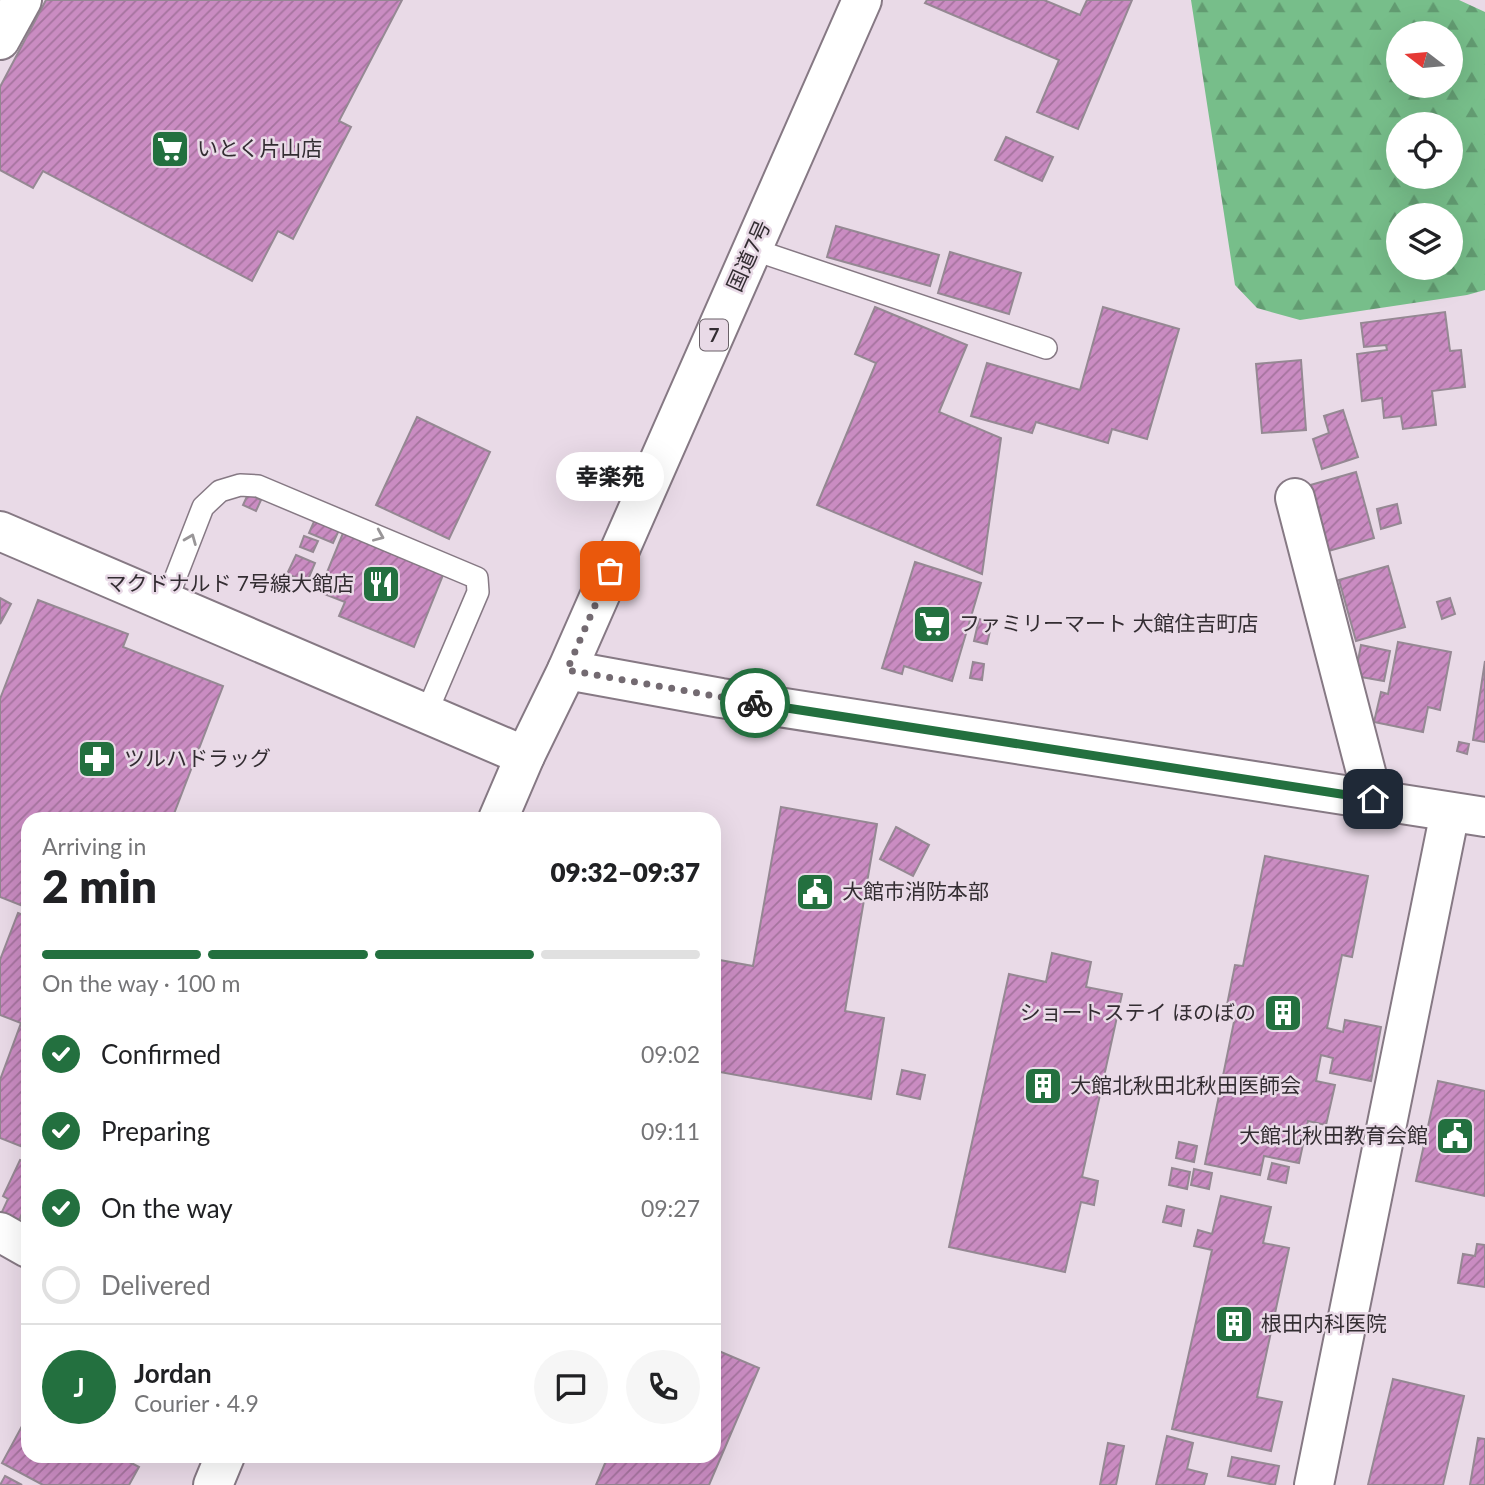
<!DOCTYPE html>
<meta charset="utf-8">
<style>
body{margin:0;font-family:Lato,"Noto Sans JP",sans-serif;background:#f6f6f6;color:#202124;height:100vh;display:flex;flex-direction:column;font-size:26px;white-space:nowrap}
*{box-sizing:border-box;margin:0}
p{font-size:23px;color:#757577}
.icon{flex:none;width:38px;height:38px;fill:none;stroke:currentColor;stroke-width:2;stroke-linecap:round;stroke-linejoin:round}
.map{position:relative;flex:1;overflow:hidden}
.side{position:absolute;left:21px;top:812px;width:700px;height:651px;display:flex;flex-direction:column;background:#fff;border-radius:21px;box-shadow:0 7px 28px #0002}
.side>*{flex:none}
.needle{width:46px;rotate:286deg}
.buttons{position:absolute;left:1386px;top:21px;display:grid;gap:14px}
.buttons a{display:grid;place-items:center;width:77px;height:77px;border-radius:50%;background:#fff;box-shadow:0 7px 28px #0002;font-size:35px}
.pin{position:absolute;display:grid;place-items:center;width:60px;height:60px;color:#fff;margin:-30px;border-radius:14px;box-shadow:0 4px 10px #0006}
.courier{position:absolute;display:grid;place-items:center;width:70px;height:70px;margin:-35px;border:5px solid #23703f;border-radius:50%;background:#fff;color:#222;box-shadow:0 2px 9px #0007}
.bubble{position:absolute;height:49px;border-radius:24px;background:#fff;box-shadow:0 7px 28px #0002;font-size:23px;font-weight:800;line-height:49px;text-align:center}
.headline em{font-style:normal;font-weight:800}
.headline div{display:flex;flex-direction:column-reverse}
.headline{display:flex;align-items:center;justify-content:space-between;height:119px;padding:0 21px}
h1{font-size:46px;font-weight:800;line-height:52px}
.bar{display:grid;grid-template-columns:repeat(4,1fr);gap:10px 7px;align-content:center;height:84px;padding:0 21px}
.bar i{height:9px;border-radius:5px;background:#e0e0e0}
.bar .active{background:#23703f}
.bar p{grid-column:span 4}
.line{display:flex;align-items:center;gap:18px;padding:0 21px;border-top:2px solid #e0e0e0}
.line div{flex:1}
.round{display:grid;place-items:center;flex:none;width:74px;height:74px;border-radius:37px;background:#f6f6f6}
ol{padding:0 21px;list-style:none}
li{display:flex;align-items:center;gap:21px;height:77px}
li p{margin-inline-start:auto}
li .icon{padding:7px;border-radius:50%;background:#23703f;color:#fff;stroke-width:4}
li:last-child{color:#757577}
li i{width:38px;height:38px;border:4px solid #e0e0e0;border-radius:50%}
.map>svg:first-child{display:block}
</style>
<div class="map">
<svg width="1485" height="1485" viewBox="0 0 1485 1485">
<defs>
<pattern id="forest-firs" width="22" height="20" patternUnits="userSpaceOnUse" patternTransform="scale(1.75)"><rect width="22" height="20" fill="#77be8a"/><path d="M5 1l3.5 6h-7zM16 11l3.5 6h-7z" fill="#629b71"/></pattern>
<pattern id="building-hatch" width="6" height="6" patternUnits="userSpaceOnUse" patternTransform="scale(1.75)"><rect width="6" height="6" fill="#ca8cc2"/><path d="M-1 1l2-2M0 6l6-6M5 7l2-2" fill="none" stroke="#a5739e"/></pattern>
</defs>
<rect width="100%" height="100%" fill="#e9dae7"/>
<path fill="url(#forest-firs)" fill-rule="evenodd" d="M1191,0h268l26,12v278l-18,5 -167,25 -43,-12 -22,-23zM1398,33h53v53h-53zM1398,124h53v53h-53zM1398,215h53v53h-53z"/>
<g fill="url(#building-hatch)" stroke="#958893" stroke-width="2">
<polygon points="46,0 402,0 339,121 351,127 293,239 278,231 252,281 43,171 33,188 0,170 0,87"/>
<polygon points="927,0 1044,0 1080,15 1087,0 1132,0 1078,129 1037,112 1059,60 925,3"/>
<polygon points="1006,137 1053,157 1042,181 995,160"/>
<polygon points="836,226 939,255 930,286 827,257"/>
<polygon points="950,252 1021,273 1009,314 938,293"/>
<polygon points="875,307 967,345 939,412 1001,438 982,574 817,505 876,363 855,354"/>
<polygon points="1103,307 1179,329 1147,439 1112,429 1108,443 1036,422 1032,433 971,416 987,363 1080,390"/>
<polygon points="1445,312 1450,351 1461,350 1465,387 1432,391 1436,425 1403,429 1401,416 1384,418 1382,398 1362,401 1357,354 1387,350 1386,345 1364,347 1361,323"/>
<polygon points="1301,360 1306,430 1262,433 1256,364"/>
<polygon points="1343,410 1358,457 1322,469 1313,439 1329,433 1324,416"/>
<polygon points="417,417 490,452 449,539 376,505"/>
<polygon points="1356,472 1374,538 1325,552 1307,486"/>
<polygon points="248,494 261,500 256,511 243,505"/>
<polygon points="1397,504 1401,523 1381,529 1377,509"/>
<polygon points="316,517 340,528 333,543 309,533"/>
<polygon points="343,533 443,575 414,647 339,616 345,602 319,592"/>
<polygon points="304,536 318,541 313,552 300,547"/>
<polygon points="296,555 315,563 307,582 287,574"/>
<polygon points="915,562 981,583 952,681 904,666 902,674 882,668"/>
<polygon points="1388,566 1405,627 1356,641 1339,580"/>
<polygon points="0,598 11,604 0,624"/>
<polygon points="1450,598 1455,614 1442,619 1437,602"/>
<polygon points="38,600 128,634 123,647 223,686 172,819 28,819 28,908 0,897 0,699"/>
<polygon points="979,619 992,622 987,644 974,641"/>
<polygon points="1398,642 1451,652 1440,710 1428,707 1423,732 1374,722 1381,692 1388,694"/>
<polygon points="1361,645 1390,651 1384,681 1355,676"/>
<polygon points="1485,661 1485,742 1473,740"/>
<polygon points="973,662 984,664 982,680 970,678"/>
<polygon points="1459,742 1469,744 1467,754 1457,751"/>
<polygon points="781,807 877,824 845,1011 884,1018 871,1099 714,1071 714,959 753,966"/>
<polygon points="896,827 929,845 913,876 880,859"/>
<polygon points="1265,856 1368,876 1352,957 1342,955 1327,1028 1343,1032 1345,1020 1381,1027 1371,1081 1330,1073 1333,1058 1321,1055 1316,1081 1335,1085 1326,1125 1308,1121 1299,1163 1264,1156 1260,1175 1205,1164 1237,1007 1227,1005 1235,965 1243,966"/>
<polygon points="18,913 28,917 28,1149 0,1138 0,1080 21,1023 0,1015 0,960"/>
<polygon points="1052,953 1091,962 1086,987 1122,994 1082,1177 1098,1181 1094,1205 1081,1202 1065,1272 949,1247 1009,974 1046,982"/>
<polygon points="902,1070 925,1075 920,1099 897,1094"/>
<polygon points="1438,1081 1485,1091 1485,1196 1416,1181"/>
<polygon points="1179,1142 1197,1146 1194,1162 1176,1158"/>
<polygon points="20,1160 28,1164 28,1200 17,1225 0,1216 8,1199 3,1196"/>
<polygon points="1272,1163 1289,1167 1286,1183 1268,1179"/>
<polygon points="1172,1168 1190,1172 1187,1189 1169,1185"/>
<polygon points="1194,1169 1212,1173 1209,1189 1191,1185"/>
<polygon points="1221,1196 1271,1207 1263,1243 1289,1248 1257,1397 1282,1402 1271,1451 1172,1429 1212,1250 1194,1246 1198,1230 1212,1234"/>
<polygon points="1167,1206 1184,1210 1181,1226 1163,1222"/>
<polygon points="1477,1244 1485,1245 1485,1287 1458,1283 1463,1254 1475,1256"/>
<polygon points="714,1349 759,1368 709,1485 596,1485 608,1456 714,1456"/>
<polygon points="1393,1379 1464,1396 1443,1485 1368,1485"/>
<polygon points="28,1415 28,1456 118,1456 139,1467 129,1485 43,1485 2,1463"/>
<polygon points="1167,1436 1193,1443 1187,1469 1207,1474 1204,1485 1156,1485"/>
<polygon points="1478,1438 1485,1439 1485,1485 1470,1485"/>
<polygon points="1108,1443 1124,1446 1116,1485 1100,1485"/>
<polygon points="1232,1457 1279,1466 1275,1485 1228,1476"/>
<polygon points="5,1476 22,1485 0,1485"/>
</g>
<g fill="none" stroke-linecap="round" stroke-linejoin="round">
<defs>
<g id="service">
<polyline points="752,249 1046,348"/>
<polyline points="166,602 203,507 220,491 240,485 258,486 477,578 478,592 426,714"/>
</g>
<g id="minor">
<polyline points="0,40 22,0"/>
<polyline points="1295,498 1373,799"/>
<polyline points="0,531 525,756"/>
<polyline points="0,1232 28,1248"/>
<polyline points="1314,1485 1450,812"/>
</g>
<polyline id="secondary" points="567,670 721,698 1485,817"/>
<g id="trunk">
<polyline points="498,819 525,756 567,670 862,0"/>
<polyline points="213,1485 225,1456"/>
</g>
</defs>
<use href="#service" stroke="#867984" stroke-width="24"/>
<use href="#minor" stroke="#867984" stroke-width="42"/>
<use href="#secondary" stroke="#867984" stroke-width="42"/>
<use href="#trunk" stroke="#867984" stroke-width="42"/>
<use href="#service" stroke="#fff" stroke-width="21"/>
<use href="#minor" stroke="#fff" stroke-width="38"/>
<use href="#secondary" stroke="#fff" stroke-width="38"/>
<use href="#trunk" stroke="#fff" stroke-width="38"/>
</g>
<defs><path id="oneway-chevron" d="M-2-3.5L2.5 0L-2 3.5" fill="none" stroke-width="1.6" stroke-linecap="round" stroke-linejoin="round" transform="scale(1.75)"/></defs>
<g stroke="#999698">
<use href="#oneway-chevron" transform="translate(379 536) rotate(23)"/>
<use href="#oneway-chevron" transform="translate(191 539) rotate(-68)"/>
</g>
<g fill="none" stroke-linecap="round" stroke-linejoin="round">
<polyline stroke="#736a71" stroke-width="7" stroke-dasharray="0 12.6" points="610,571 567,670 755,703"/>
<polyline stroke="#23703f" stroke-width="9" points="755,703 1373,799"/>
</g>
<defs>
<symbol id="supermarket-square" viewBox="-11 -11 22 22"><rect x="-9" y="-9" width="18" height="18" rx="4" fill="#23703f" stroke="#e9dae7"/><path d="M-6-5.5h2.5l.6 2H6L4.5 2H-2.5L-4.4-4H-6ZM-1.5 3.2a1.3 1.3 0 1 0 .1 0ZM3 3.2a1.3 1.3 0 1 0 .1 0Z" fill="#fff"/></symbol>
<symbol id="restaurant-square" viewBox="-11 -11 22 22"><rect x="-9" y="-9" width="18" height="18" rx="4" fill="#23703f" stroke="#e9dae7"/><path d="M-5-6h1v4h1v-4h1v4h1v-4h1v5L-1.5 .5V6h-2V.5L-5-1ZM5-6V6H3V1.5H1.5Q1.5-4 5-6Z" fill="#fff"/></symbol>
<symbol id="pharmacy-square" viewBox="-11 -11 22 22"><rect x="-9" y="-9" width="18" height="18" rx="4" fill="#23703f" stroke="#e9dae7"/><path d="M-2-6h4v4h4v4h-4v4h-4v-4h-4v-4h4Z" fill="#fff"/></symbol>
<symbol id="civic-square" viewBox="-11 -11 22 22"><rect x="-9" y="-9" width="18" height="18" rx="4" fill="#23703f" stroke="#e9dae7"/><path d="M-.6-6.5H3V-4.5H.6V-3L4-1V1h2V6H-6V1h2V-1L-.6-3ZM-1.2 2.5V6h2.4V2.5Z" fill="#fff"/></symbol>
<symbol id="building-square" viewBox="-11 -11 22 22"><rect x="-9" y="-9" width="18" height="18" rx="4" fill="#23703f" stroke="#e9dae7"/><path d="M-4-6H4V6H1V3H-1V6H-4ZM-2.5-4.3h1.7v1.8h-1.7ZM.8-4.3h1.7v1.8H.8ZM-2.5-1h1.7V.8h-1.7ZM.8-1h1.7V.8H.8Z" fill="#fff"/></symbol>
</defs>
<g fill-rule="evenodd">
<use href="#supermarket-square" x="148" y="127" width="44" height="44"/>
<use href="#restaurant-square" x="359" y="562" width="44" height="44"/>
<use href="#supermarket-square" x="910" y="602" width="44" height="44"/>
<use href="#pharmacy-square" x="75" y="737" width="44" height="44"/>
<use href="#civic-square" x="793" y="870" width="44" height="44"/>
<use href="#building-square" x="1261" y="991" width="44" height="44"/>
<use href="#building-square" x="1021" y="1064" width="44" height="44"/>
<use href="#civic-square" x="1433" y="1114" width="44" height="44"/>
<use href="#building-square" x="1212" y="1302" width="44" height="44"/>
</g>
<g text-anchor="middle" stroke-width="5" stroke-linejoin="round" paint-order="stroke">
<rect fill="#e9dae7" stroke="#6a6168" stroke-width="2" x="700" y="319.5" width="28" height="31" rx="5"/>
<g font-size="19" font-weight="bold" fill="#332d32">
<text x="714" y="342">7</text>
</g>
<g font-size="21" fill="#332d32" stroke="#e9dae7" text-anchor="start">
<text x="197" y="156">いとく片山店</text>
<text x="354" y="591" text-anchor="end">マクドナルド 7号線大館店</text>
<text x="959" y="631">ファミリーマート 大館住吉町店</text>
<text x="124" y="766">ツルハドラッグ</text>
<text x="842" y="899">大館市消防本部</text>
<text x="1256" y="1020" text-anchor="end">ショートステイ ほのぼの</text>
<text x="1070" y="1093">大館北秋田北秋田医師会</text>
<text x="1428" y="1143" text-anchor="end">大館北秋田教育会館</text>
<text x="1261" y="1331">根田内科医院</text>
</g>
<g font-size="21" fill="#332d32" stroke="#e9dae7">
<text transform="translate(749 256) rotate(-66)" y="7">国道7号</text>
</g>
</g>
</svg>
<div class="buttons">
<a><svg class="needle" viewBox="-14 -14 28 28"><path d="M0-13l5 13h-10z" fill="#e53935"/><path d="M0 13l5-13h-10z" fill="#757577"/></svg></a>
<a><svg class="icon" aria-label="locate" viewBox="0 0 24 24"><circle cx="12" cy="12" r="6"/><path d="M12 2v4M12 18v4M2 12h4M18 12h4"/></svg></a>
<a><svg class="icon" aria-label="layers" viewBox="0 0 24 24"><path d="M12 4l9 5-9 5-9-5zM3 14l9 5 9-5"/></svg></a>
</div>
<div class="pin" style="left:610px;top:571px;background:#ea580c"><svg class="icon" aria-label="bag" viewBox="0 0 24 24"><path d="M5 8h14l-1 12H6zM9 8a3 3 0 0 1 6 0"/></svg></div>
<div class="pin" style="left:1373px;top:799px;background:#1f2937"><svg class="icon" aria-label="home" viewBox="0 0 24 24"><path d="M3 11l9-7 9 7M6 9v11h12V9"/></svg></div>
<div class="courier" style="left:755px;top:703px"><svg class="icon" aria-label="bike" viewBox="0 0 24 24"><circle cx="6" cy="16" r="4"/><circle cx="18" cy="16" r="4"/><path d="M6 16l4-8h5l3 8M10 8l3 8H6M13 5h3"/></svg></div>
<div class="bubble" style="left:556px;top:452px;width:108px">幸楽苑</div>
<section class="side">
<div class="headline"><div><h1>2 min</h1><p>Arriving in</p></div><em>09:32–09:37</em></div>
<div class="bar"><i class="active"></i><i class="active"></i><i class="active"></i><i></i><p>On the way · 100 m</p></div>
<ol>
<li><svg class="icon" aria-label="check" viewBox="0 0 24 24"><path d="M5 12l5 5 9-10"/></svg>Confirmed<p>09:02</p></li>
<li><svg class="icon" aria-label="check" viewBox="0 0 24 24"><path d="M5 12l5 5 9-10"/></svg>Preparing<p>09:11</p></li>
<li><svg class="icon" aria-label="check" viewBox="0 0 24 24"><path d="M5 12l5 5 9-10"/></svg>On the way<p>09:27</p></li>
<li><i></i>Delivered</li>
</ol>
<div class="line" style="height:126px"><b class="round" style="background:#23703f;color:#fff">J</b><div><b>Jordan</b><p>Courier · 4.9</p></div><a class="round"><svg class="icon" aria-label="chat" viewBox="0 0 24 24"><path d="M4 5h16v11H9l-5 4z"/></svg></a><a class="round"><svg class="icon" aria-label="phone" viewBox="0 0 24 24"><path d="M5 4h4l2 5-3 2q2 4 5 5l2-3 5 2v4C11 20 4 13 5 4z"/></svg></a></div>
</section>
</div>
